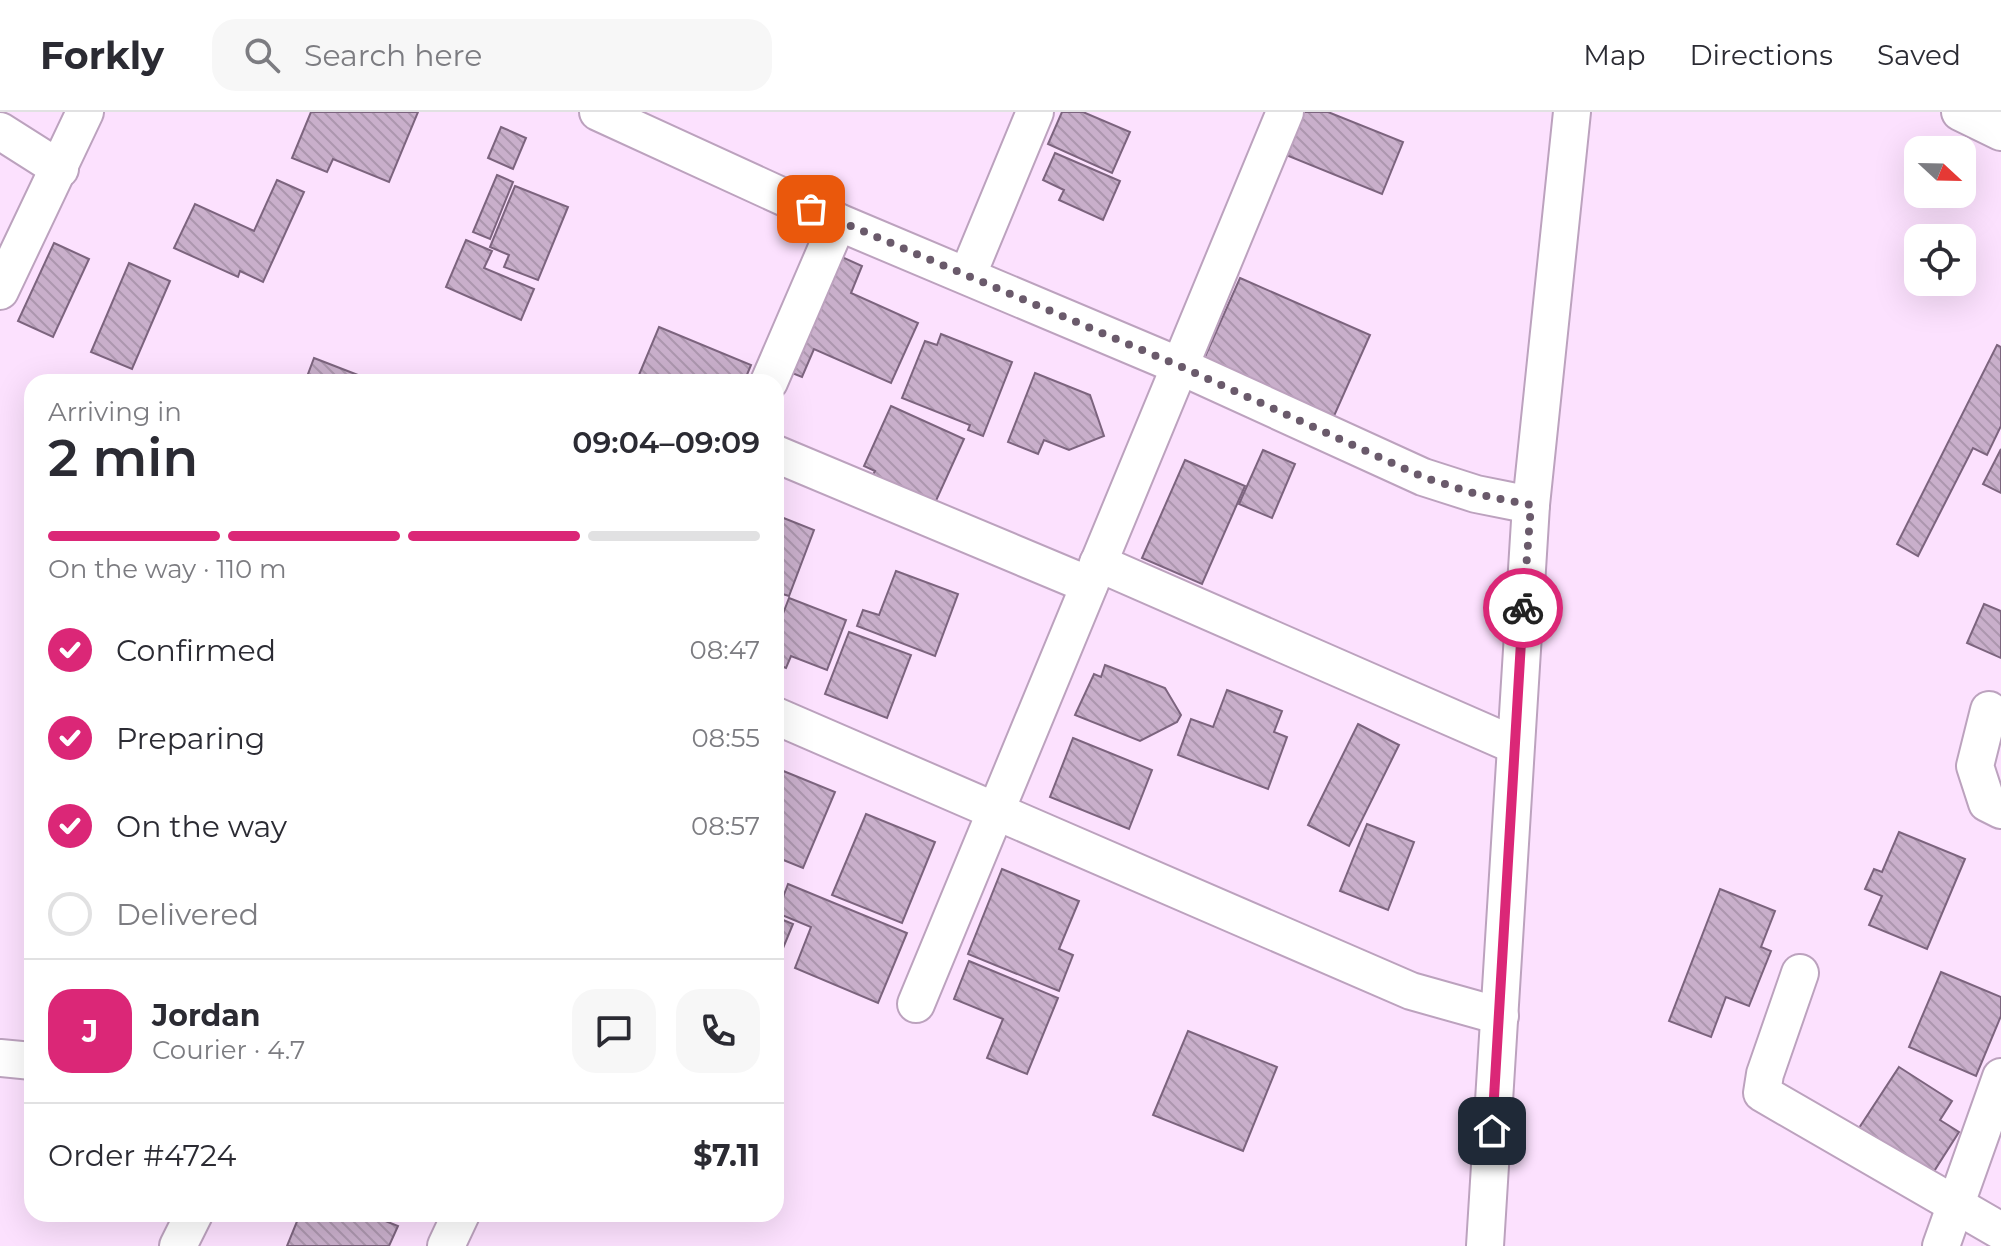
<!DOCTYPE html>
<meta charset="utf-8">
<style>
body{margin:0;font-family:Montserrat,sans-serif;background:#f7f7f7;color:#2b2b33;height:100vh;display:flex;flex-direction:column;font-size:30px;white-space:nowrap}
*{box-sizing:border-box;margin:0}
p{font-size:26px;color:#7c7c81}
.icon{flex:none;width:44px;height:44px;fill:none;stroke:currentColor;stroke-width:2;stroke-linecap:round;stroke-linejoin:round}
.map{position:relative;flex:1;overflow:hidden}
.panel{position:absolute;left:24px;top:262px;width:760px;height:848px;display:flex;flex-direction:column;background:#fff;border-radius:24px;box-shadow:0 8px 32px #0002}
.panel>*{flex:none}
.needle{width:52px;rotate:112deg}
.controls{position:absolute;left:1904px;top:24px;display:grid;gap:16px}
.controls a{display:grid;place-items:center;width:72px;height:72px;border-radius:16px;background:#fff;box-shadow:0 8px 32px #0002;font-size:40px}
.pin{position:absolute;display:grid;place-items:center;width:68px;height:68px;color:#fff;margin:-34px;border-radius:16px;box-shadow:0 4px 12px #0006}
.courier{position:absolute;display:grid;place-items:center;width:80px;height:80px;margin:-40px;border:6px solid #db2777;border-radius:50%;background:#fff;color:#222;box-shadow:0 2px 10px #0007}
.headline em{font-style:normal;font-weight:600}
.headline div{display:flex;flex-direction:column-reverse}
.headline{display:flex;align-items:center;justify-content:space-between;height:136px;padding:0 24px}
h1{font-size:52px;font-weight:600;line-height:60px}
.bar{display:grid;grid-template-columns:repeat(4,1fr);gap:12px 8px;align-content:center;height:96px;padding:0 24px}
.bar i{height:10px;border-radius:6px;background:#e1e1e2}
.bar .active{background:#db2777}
.bar p{grid-column:span 4}
.line{display:flex;align-items:center;gap:20px;padding:0 24px;border-top:2px solid #e1e1e2}
.line div{flex:1}
.round{display:grid;place-items:center;flex:none;width:84px;height:84px;border-radius:24px;background:#f7f7f7}
ol{padding:0 24px;list-style:none}
li{display:flex;align-items:center;gap:24px;height:88px}
li p{margin-inline-start:auto}
li .icon{padding:8px;border-radius:50%;background:#db2777;color:#fff;stroke-width:4}
li:last-child{color:#7c7c81}
li i{width:44px;height:44px;border:4px solid #e1e1e2;border-radius:50%}
header{display:flex;align-items:center;gap:48px;box-sizing:border-box;height:112px;padding:0 40px;background:#fff;border-bottom:2px solid #e1e1e2}
header strong{font-size:38px}
nav{display:flex;gap:44px;margin-inline-start:auto;font-size:28px}
.search{width:560px;height:72px;background:#f7f7f7;display:flex;align-items:center;gap:20px;box-sizing:border-box;padding:0 28px;border-radius:24px;color:#7c7c81;font-size:30px}
.map>svg:first-child{display:block}
</style>
<header>
<strong>Forkly</strong>
<div class="search"><svg class="icon" aria-label="search" viewBox="0 0 24 24"><circle cx="10" cy="10" r="6"/><path d="M15 15l6 6"/></svg>Search here</div>
<nav><a>Map</a><a>Directions</a><a>Saved</a></nav>
</header>
<div class="map">
<svg width="2001" height="1134" viewBox="0 0 2001 1134">
<defs>
<pattern id="building-back-hatch" width="6" height="6" patternUnits="userSpaceOnUse" patternTransform="scale(2)"><rect width="6" height="6" fill="#c9afcb"/><path d="M-1 5l2 2M0 0l6 6M5-1l2 2" fill="none" stroke="#ac96ae"/></pattern>
</defs>
<rect width="100%" height="100%" fill="#fce1fe"/>
<g fill="url(#building-back-hatch)" stroke="#7c647e" stroke-width="2">
<polygon points="311,0 418,0 389,70 333,47 327,60 292,46"/>
<polygon points="1062,0 1083,0 1130,20 1112,61 1048,32"/>
<polygon points="1303,0 1328,0 1403,30 1382,82 1286,43"/>
<polygon points="501,15 526,26 513,57 488,46"/>
<polygon points="1055,41 1120,69 1103,108 1059,88 1064,78 1043,68"/>
<polygon points="497,63 513,70 490,127 473,120"/>
<polygon points="277,68 304,80 263,170 240,159 238,165 174,136 195,92 254,119"/>
<polygon points="515,74 568,95 538,168 504,155 509,143 490,135"/>
<polygon points="466,128 492,139 484,156 534,177 521,208 446,175"/>
<polygon points="54,131 89,147 53,225 18,209"/>
<polygon points="833,141 862,154 851,181 918,211 891,271 814,237 802,265 782,257"/>
<polygon points="129,151 170,169 132,257 91,240"/>
<polygon points="1240,166 1370,223 1334,304 1204,247"/>
<polygon points="659,215 751,253 744,270 636,270"/>
<polygon points="941,222 1012,250 983,324 968,318 970,313 902,286 925,229 937,233"/>
<polygon points="1997,233 2001,235 2001,314 1987,343 1973,336 1918,444 1897,432"/>
<polygon points="314,246 376,270 305,270"/>
<polygon points="1035,261 1090,283 1104,324 1069,338 1044,328 1038,342 1008,330"/>
<polygon points="891,294 964,327 935,391 917,382 914,388 870,369 875,359 864,354"/>
<polygon points="2001,337 2001,381 1983,372"/>
<polygon points="1263,338 1295,352 1272,406 1239,392"/>
<polygon points="1185,348 1245,374 1202,472 1142,446"/>
<polygon points="776,403 814,418 789,484 776,480"/>
<polygon points="896,459 958,482 935,544 857,514 863,498 879,503"/>
<polygon points="789,486 846,508 827,558 791,544 786,556 776,552 776,520"/>
<polygon points="1984,492 2001,499 2001,546 1967,531"/>
<polygon points="849,520 911,543 887,606 825,582"/>
<polygon points="1105,553 1165,576 1181,603 1177,610 1140,629 1075,603 1094,562 1101,565"/>
<polygon points="1227,578 1282,599 1274,620 1287,625 1268,677 1178,643 1191,607 1213,615"/>
<polygon points="1358,612 1399,633 1349,734 1308,713"/>
<polygon points="1073,626 1152,658 1129,717 1050,685"/>
<polygon points="776,656 835,680 803,756 776,745"/>
<polygon points="866,702 935,730 902,811 832,783"/>
<polygon points="1367,712 1414,730 1388,798 1340,779"/>
<polygon points="1899,720 1965,747 1927,837 1869,813 1882,784 1865,777 1874,757 1882,760"/>
<polygon points="1002,757 1079,789 1059,837 1073,843 1059,879 968,842"/>
<polygon points="788,772 907,821 878,891 795,856 811,815 777,801"/>
<polygon points="1720,777 1775,799 1761,835 1771,839 1749,894 1726,885 1711,925 1669,909"/>
<polygon points="776,805 793,812 776,853"/>
<polygon points="969,849 1058,886 1027,962 987,946 1003,907 954,887"/>
<polygon points="1941,860 2001,885 2001,904 1976,964 1909,935"/>
<polygon points="1188,919 1277,955 1243,1039 1153,1003"/>
<polygon points="1899,955 1952,989 1940,1008 1959,1020 1931,1064 1859,1016"/>
<polygon points="300,1102 368,1102 398,1114 389,1134 287,1134"/>
</g>
<g fill="none" stroke-linecap="round" stroke-linejoin="round">
<defs>
<g id="minor">
<polyline points="598,0 838,110 1182,255 1423,365 1476,382 1531,393"/>
<polyline points="1960,0 2001,20"/>
<polyline points="0,19 60,57"/>
<polyline points="968,162 1035,0"/>
<polyline points="0,179 85,0"/>
<polyline points="769,270 838,110"/>
<polyline points="776,342 1089,473"/>
<polyline points="1098,451 1514,633"/>
<polyline points="1989,598 1975,654 1987,691 2001,698"/>
<polyline points="776,604 1411,879 1500,904"/>
<polyline points="1800,861 1765,962 1762,981 2001,1119"/>
<polyline points="916,892 1285,0"/>
<polyline points="0,946 32,949"/>
<polyline points="178,1134 194,1102"/>
<polyline points="446,1134 461,1102"/>
<polyline points="1485,1134 1531,393 1572,0"/>
<polyline points="1941,1134 2001,965"/>
</g>
</defs>
<use href="#minor" stroke="#bca2be" stroke-width="40"/>
<use href="#minor" stroke="#fff" stroke-width="36"/>
</g>
<g fill="none" stroke-linecap="round" stroke-linejoin="round">
<polyline stroke="#6a5a6b" stroke-width="8" stroke-dasharray="0 14.4" points="811,97 1182,255 1423,365 1476,382 1531,393 1523,496"/>
<polyline stroke="#db2777" stroke-width="10" points="1492,1019 1523,496"/>
</g>
</svg>
<div class="controls">
<a><svg class="needle" viewBox="-14 -14 28 28"><path d="M0-13l5 13h-10z" fill="#e53935"/><path d="M0 13l5-13h-10z" fill="#7c7c81"/></svg></a>
<a><svg class="icon" aria-label="locate" viewBox="0 0 24 24"><circle cx="12" cy="12" r="6"/><path d="M12 2v4M12 18v4M2 12h4M18 12h4"/></svg></a>
</div>
<div class="pin" style="left:811px;top:97px;background:#ea580c"><svg class="icon" aria-label="bag" viewBox="0 0 24 24"><path d="M5 8h14l-1 12H6zM9 8a3 3 0 0 1 6 0"/></svg></div>
<div class="pin" style="left:1492px;top:1019px;background:#1f2937"><svg class="icon" aria-label="home" viewBox="0 0 24 24"><path d="M3 11l9-7 9 7M6 9v11h12V9"/></svg></div>
<div class="courier" style="left:1523px;top:496px"><svg class="icon" aria-label="bike" viewBox="0 0 24 24"><circle cx="6" cy="16" r="4"/><circle cx="18" cy="16" r="4"/><path d="M6 16l4-8h5l3 8M10 8l3 8H6M13 5h3"/></svg></div>
<section class="panel">
<div class="headline"><div><h1>2 min</h1><p>Arriving in</p></div><em>09:04–09:09</em></div>
<div class="bar"><i class="active"></i><i class="active"></i><i class="active"></i><i></i><p>On the way · 110 m</p></div>
<ol>
<li><svg class="icon" aria-label="check" viewBox="0 0 24 24"><path d="M5 12l5 5 9-10"/></svg>Confirmed<p>08:47</p></li>
<li><svg class="icon" aria-label="check" viewBox="0 0 24 24"><path d="M5 12l5 5 9-10"/></svg>Preparing<p>08:55</p></li>
<li><svg class="icon" aria-label="check" viewBox="0 0 24 24"><path d="M5 12l5 5 9-10"/></svg>On the way<p>08:57</p></li>
<li><i></i>Delivered</li>
</ol>
<div class="line" style="height:144px"><b class="round" style="background:#db2777;color:#fff">J</b><div><b>Jordan</b><p>Courier · 4.7</p></div><a class="round"><svg class="icon" aria-label="chat" viewBox="0 0 24 24"><path d="M4 5h16v11H9l-5 4z"/></svg></a><a class="round"><svg class="icon" aria-label="phone" viewBox="0 0 24 24"><path d="M5 4h4l2 5-3 2q2 4 5 5l2-3 5 2v4C11 20 4 13 5 4z"/></svg></a></div>
<div class="line" style="height:104px"><div>Order #4724</div><b>$7.11</b></div>
</section>
</div>
